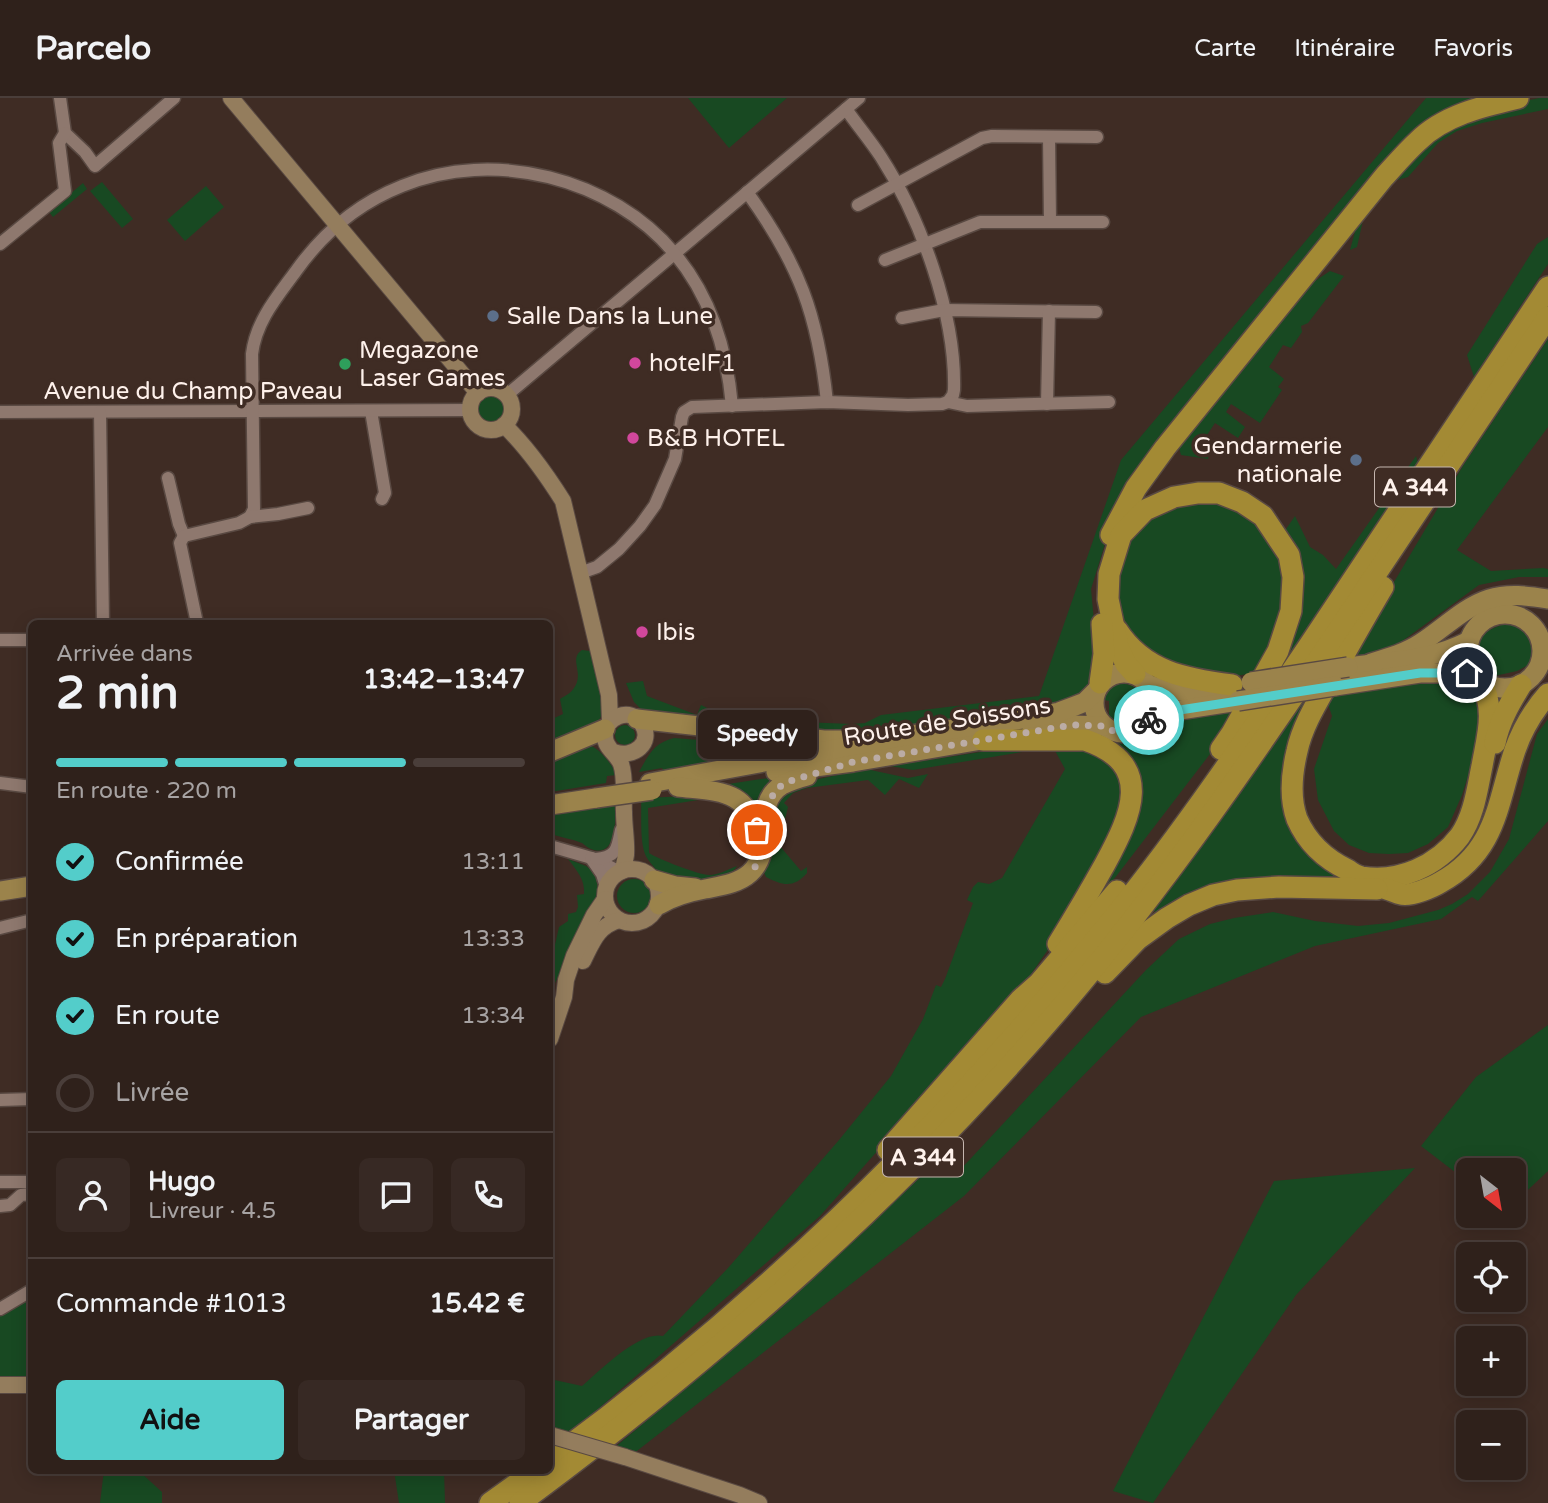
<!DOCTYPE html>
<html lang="fr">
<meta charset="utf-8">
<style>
body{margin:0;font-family:"Varela Round",sans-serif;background:#372924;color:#f1f3f6;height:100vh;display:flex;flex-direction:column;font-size:26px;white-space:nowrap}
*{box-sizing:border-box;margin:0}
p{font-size:23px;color:#a7a3a3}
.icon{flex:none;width:38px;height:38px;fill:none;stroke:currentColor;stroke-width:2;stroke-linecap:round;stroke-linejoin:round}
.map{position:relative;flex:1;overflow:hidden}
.drawer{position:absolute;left:28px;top:522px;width:525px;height:854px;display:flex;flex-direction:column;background:#2f211b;border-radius:10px;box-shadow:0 4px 18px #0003,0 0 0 2px #4a3e3a}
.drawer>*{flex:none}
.needle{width:46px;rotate:149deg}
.buttons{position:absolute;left:1456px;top:1060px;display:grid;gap:14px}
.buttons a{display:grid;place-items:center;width:70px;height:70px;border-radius:10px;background:#2f211b;box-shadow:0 4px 18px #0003,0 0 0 2px #4a3e3a;font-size:35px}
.pin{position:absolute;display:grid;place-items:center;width:60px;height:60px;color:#fff;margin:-30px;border:4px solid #fff;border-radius:50%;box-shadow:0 2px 7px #0007}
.courier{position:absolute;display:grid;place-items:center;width:70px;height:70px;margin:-35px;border:5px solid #53cdca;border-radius:50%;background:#fff;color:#222;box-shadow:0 2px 9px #0007}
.bubble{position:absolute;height:49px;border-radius:10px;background:#2f211b;box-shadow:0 4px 18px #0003,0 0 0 2px #4a3e3a;font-size:23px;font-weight:800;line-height:49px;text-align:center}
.headline em{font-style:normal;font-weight:800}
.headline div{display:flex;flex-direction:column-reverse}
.headline{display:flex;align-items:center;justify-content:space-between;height:119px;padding:0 28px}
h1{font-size:46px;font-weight:800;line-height:52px}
.bar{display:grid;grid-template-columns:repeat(4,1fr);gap:10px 7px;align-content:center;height:84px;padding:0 28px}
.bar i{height:9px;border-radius:5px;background:#4a3e3a}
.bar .selected{background:#53cdca}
.bar p{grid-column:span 4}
.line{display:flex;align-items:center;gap:18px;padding:0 28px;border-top:2px solid #4a3e3a}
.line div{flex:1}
.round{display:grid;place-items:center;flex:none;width:74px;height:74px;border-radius:10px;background:#372924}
ol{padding:0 28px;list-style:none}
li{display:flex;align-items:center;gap:21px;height:77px}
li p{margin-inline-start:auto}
li .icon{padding:7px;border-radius:50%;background:#53cdca;color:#111;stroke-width:4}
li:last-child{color:#a7a3a3}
li i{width:38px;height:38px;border:4px solid #4a3e3a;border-radius:50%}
.action{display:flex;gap:14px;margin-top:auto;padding:14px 28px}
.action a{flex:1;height:80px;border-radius:10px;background:#53cdca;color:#111;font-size:28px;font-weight:800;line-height:80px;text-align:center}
.action a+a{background:#372924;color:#f1f3f6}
header{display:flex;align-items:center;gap:42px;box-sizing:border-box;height:98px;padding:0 35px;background:#2f211b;border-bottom:2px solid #4a3e3a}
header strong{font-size:33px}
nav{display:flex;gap:38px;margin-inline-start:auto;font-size:24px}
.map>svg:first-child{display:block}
</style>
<header>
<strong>Parcelo</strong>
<nav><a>Carte</a><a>Itinéraire</a><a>Favoris</a></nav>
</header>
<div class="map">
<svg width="1548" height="1405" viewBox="0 0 1548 1405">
<rect width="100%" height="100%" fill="#3f2c24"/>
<g fill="#184922">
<polygon points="688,0 787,0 729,50"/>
<polygon points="1426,0 1489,0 1446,15 1118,404 1091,491 1095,534 1092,572 1087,590 1073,603 978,617 975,621 859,636 798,630 797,627 801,624 852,626 865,625 881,617 1039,598 1121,362"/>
<polygon points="1539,0 1548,0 1548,11 1482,25 1457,33 1438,45 1408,79 1394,83 1363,122 1357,149 1350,152 1359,119 1431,37 1485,12"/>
<polygon points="102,84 133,121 122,130 90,93"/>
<polygon points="83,85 87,91 53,119 49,114"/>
<polygon points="206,88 224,109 185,143 167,122"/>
<polygon points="1548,139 1548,166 1474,279 1467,257 1537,146"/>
<polygon points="1330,173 1344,178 1308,225 1301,228 1302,234 1291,250 1283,247 1269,269 1284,281 1278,289 1282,292 1260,325 1231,306 1226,314 1245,329 1238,340 1215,325 1203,343 1210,348 1215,341 1219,344 1209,356 1208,361 1181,357 1178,346 1312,185"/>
<polygon points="1548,241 1548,329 1457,452 1491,473 1543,470 1548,471 1548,479 1519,479 1479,487 1401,544 1376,556 1349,560 1464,366"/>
<circle cx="492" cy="310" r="15"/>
<polygon points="1416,358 1418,365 1283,571 1274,572 1291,529 1284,434 1295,418 1310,449 1323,457 1336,471"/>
<polygon points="1209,401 1246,412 1283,463 1285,499 1261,574 1235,578 1215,578 1150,557 1120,522 1115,476 1119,458 1150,415"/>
<path d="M1510,524l10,1c16,13 17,20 12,40l-15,8 -27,6 -10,-10 5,-7 -2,-11 -7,-4c8,-16 18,-17 34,-23z"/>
<path d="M582,552l8,1c6,18 21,52 9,69 -8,12 -36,20 -49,25v-25l13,-6 -3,-15c5,-3 11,-6 14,-11 11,-15 -6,-29 8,-38z"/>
<polygon points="1433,582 1462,584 1476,588 1482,618 1471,668 1462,697 1448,729 1428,746 1408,755 1389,756 1369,755 1349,747 1334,733 1318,702 1314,671 1332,618 1327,603 1327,598"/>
<polygon points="643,583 647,598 697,617 701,607 722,617 770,623 770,627 643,613 634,604 626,585"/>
<path d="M1119,585c50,4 19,60 -11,35l1,-4v-13l-9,-2 2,-8z"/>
<polygon points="1314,600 1292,715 1361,783 1246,784 1159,816 1152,812 1303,602"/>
<polygon points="1237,612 1210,656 1088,815 1139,700 1111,643 1129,644 1145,639 1163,624"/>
<polygon points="1548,621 1548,723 1478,803 1472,799 1441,821 1315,848 1141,919 964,1098 633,1356 614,1350 777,1214 942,1059 960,1072 1146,872 1179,841 1210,826 1234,820 1273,814 1315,823 1358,828 1389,825 1438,812 1452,806 1468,796 1490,774 1509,741 1537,636"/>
<circle cx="625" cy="637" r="10"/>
<path d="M674,640l65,5 30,8 9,-2 13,-9 26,4 -153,27 -2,-3 -23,4c10,-18 15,-29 35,-34z"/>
<path d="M1040,645l58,10 21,21 5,32 -63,125 -39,56 -202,229 -238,207 -15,10 -17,-5v-49l32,7c17,-15 58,-56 81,-50l65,-68 111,-128 52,-64 32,-57 13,-34 5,2 4,-8 28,-76 -6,-3 6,-13 5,-5 11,2 13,-6 63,-109 -12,-22 -140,23 -23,-4z"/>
<path d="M586,646c13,3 25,19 31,31l-10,1 -1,7 -56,9v-36z"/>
<path d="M866,671l42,9 20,-4 -9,14 -20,-9 -14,16 -17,-15 -61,8 -14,5 -9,10 4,4 -4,16 -1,13 -4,9 22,26 6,-4v6c-13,15 -24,13 -41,4l-4,-9 10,-63 23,-21z"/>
<polygon points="781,678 763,709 753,710 722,687"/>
<path d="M718,697l25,17 -26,-15 -69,11 1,45c9,6 50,22 60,22 10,0 19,-6 28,-9 -10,18 -55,19 -71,11 -7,-3 -15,-13 -19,-19 -8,-13 -5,-44 -6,-60z"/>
<path d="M616,707c-1,14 1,54 -25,44 -3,-1 -6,-4 -9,-6 -10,-4 -22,-6 -32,-9v-20z"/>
<path d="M568,761l18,7 4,3 5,6 3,13 -3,15 -13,20 -32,71 3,-13 -3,-14 9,-40 9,-6v-7l8,-2 2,-5 -1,-12 7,-1c1,-15 -7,-23 -16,-35z"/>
<circle cx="634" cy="798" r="17"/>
<polygon points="1548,927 1548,1073 1514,1105 1514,1073 1468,1073 1468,1084 1421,1048 1476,979"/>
<polygon points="1415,1070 1296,1197 1153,1405 1113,1393 1274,1083"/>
<polygon points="31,1196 31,1281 0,1282 0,1215"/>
<polygon points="104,1372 140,1372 140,1374 162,1394 162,1405 100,1405"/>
<polygon points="394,1372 444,1372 445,1405 399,1405"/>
</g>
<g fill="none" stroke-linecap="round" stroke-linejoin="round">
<defs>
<g id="street">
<polyline points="60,0 65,35 85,54 95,68 174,0"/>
<path d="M846,11c11,16 24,31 35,48 40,62 75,158 73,233l-1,5 -5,7"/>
<polyline points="1049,39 1050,123"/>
<path d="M747,94c52,72 71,123 80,210"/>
<polyline points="858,107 982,40 992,38 1097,39"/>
<polyline points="0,146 65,93 59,45 65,35"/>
<polyline points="885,162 980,124 1103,124"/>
<polyline points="902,220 944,212 1096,214"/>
<polyline points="507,297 859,0"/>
<polyline points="1047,306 1049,213"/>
<polyline points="371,313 385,395 382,401"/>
<polyline points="0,314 471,312"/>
<polyline points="100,314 103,525"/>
<polyline points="168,380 179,426 184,438"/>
<path d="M250,419l4,-8 -2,-155c4,-33 25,-57 44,-83 27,-38 63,-68 106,-85 91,-38 210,-8 273,68 36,43 52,96 57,152"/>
<polyline points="580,475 597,469 619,451 640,428 655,407 675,361 682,319 684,314 692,309 827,304 908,307 942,306 948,304 967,308 1109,304"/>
<polyline points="197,525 180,445 184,438 239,425 250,419 278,416 308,410"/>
<polyline points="0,542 32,542"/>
<polyline points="0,685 32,689"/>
<polyline points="550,748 595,761 620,774"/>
<polyline points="591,760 602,776 606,789"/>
<path d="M596,761c21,-2 21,-10 25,-29"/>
<polyline points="0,830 32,822"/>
<polyline points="0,1002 32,1001"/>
<polyline points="0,1084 32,1084"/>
<polyline points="0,1108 10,1107 21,1097 32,1096"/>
<polyline points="0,1211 32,1192"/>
</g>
<g id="secondary">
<polyline points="231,0 478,295"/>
<circle cx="491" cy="311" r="21"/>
<path d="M504,327c23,22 42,49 59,76l46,194 1,26"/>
<path d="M614,654c19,7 40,-9 28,-28 -11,-18 -39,-7 -37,13 0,11 12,17 16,27 5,14 2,33 3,48 0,15 3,29 2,43 -1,6 -2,11 -4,16"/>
<circle cx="632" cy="798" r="27"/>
<path d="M583,863c10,-20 14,-34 36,-41"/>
<polyline points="550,941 564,899 566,882 574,858 594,817 605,801"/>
<polyline points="0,1287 32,1287"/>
<polyline points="625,1359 740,1397 759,1405"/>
</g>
<g id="primary">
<circle cx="1505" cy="553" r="37"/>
<path d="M1371,565c17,-5 35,-10 50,-20 22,-14 43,-36 68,-44 20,-6 39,-3 59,0"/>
<path d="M1348,569c46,-7 79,-5 121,-26"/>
<circle cx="1124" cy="605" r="30"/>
<path d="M1149,587c25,9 49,6 74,1"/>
<polyline points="1335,588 1420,575 1475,575"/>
<polyline points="1151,619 1167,614 1238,603"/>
<polyline points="637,621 824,642 842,642"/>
<polyline points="1032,633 1072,627 1104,628"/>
<polyline points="550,654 605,631"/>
<polyline points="776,674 853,664 999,639"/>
<polyline points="650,685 905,638 1037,619 1059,614 1075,608 1085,604 1095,594"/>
<path d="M678,689c44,5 70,2 81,52"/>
<polyline points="550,707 596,700"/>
<polyline points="654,782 675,788 695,790"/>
<polyline points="0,793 32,788"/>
<path d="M659,807c13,-8 30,-13 46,-16 15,-3 33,-5 45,-16 27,-25 0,-68 32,-88 8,-4 17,-7 25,-9"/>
</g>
<g id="highway">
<path d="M1111,437l25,-47 29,-40 219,-271c11,-12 22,-25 34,-36 26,-26 66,-35 100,-43"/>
<path d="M1383,489c-19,32 -37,64 -55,96 -12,21 -26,44 -31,68 -5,21 -8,46 0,68 10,23 28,40 51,51 4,3 9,6 14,7 37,6 75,-11 98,-41 14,-20 17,-46 22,-70 6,-33 14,-56 -2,-88"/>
<path d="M1117,532c27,42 69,49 115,55"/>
<polyline points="1135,576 1126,566 1118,549 1108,501 1109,476 1121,437 1145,412 1174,399 1198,395 1219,395 1242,404 1263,418 1289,457 1293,479 1291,513 1278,553 1232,635 1221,651"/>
<polyline points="1100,585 1104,556 1102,526"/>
<path d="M983,642h102c71,24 46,76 20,124 -15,27 -31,54 -47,80"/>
<path d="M1495,645c4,-21 15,-40 26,-58"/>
<path d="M1386,791c5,1 10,4 15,5 9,3 32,-7 40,-12 56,-31 56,-79 74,-132 7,-20 19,-40 33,-56"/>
<polyline points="1105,875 1138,841 1167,820 1189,807 1213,797 1237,792 1279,789 1377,791"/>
<polyline points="888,1052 1021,901 1039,885 1117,793"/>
<path d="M550,1362c211,-155 401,-340 565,-544 70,-87 133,-180 195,-272 80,-119 159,-238 238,-357"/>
<polyline points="490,1405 536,1372"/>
<path d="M520,1405c200,-148 381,-308 543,-498 105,-123 196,-257 286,-391 67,-99 133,-198 199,-297"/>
</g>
</defs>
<use href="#street" stroke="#594942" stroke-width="15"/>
<use href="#secondary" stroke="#594942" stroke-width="18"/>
<use href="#primary" stroke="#594942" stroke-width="22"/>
<use href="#highway" stroke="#594942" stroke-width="24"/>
<use href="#street" stroke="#8e786e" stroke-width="12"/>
<use href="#secondary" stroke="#947d5d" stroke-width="16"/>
<use href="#primary" stroke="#9b834b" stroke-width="19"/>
<use href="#highway" stroke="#a38a34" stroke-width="21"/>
<defs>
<polyline id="secondary-bridge" points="550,1337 625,1359"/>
<g id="primary-bridge">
<polyline points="1251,584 1348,569"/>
<polyline points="1238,603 1335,588"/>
<polyline points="596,700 652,692"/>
</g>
</defs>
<use href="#secondary-bridge" stroke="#594942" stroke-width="18" stroke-linecap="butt"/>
<use href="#primary-bridge" stroke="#594942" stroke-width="22" stroke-linecap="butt"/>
<use href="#secondary-bridge" stroke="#947d5d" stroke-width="16"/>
<use href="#primary-bridge" stroke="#9b834b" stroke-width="19"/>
</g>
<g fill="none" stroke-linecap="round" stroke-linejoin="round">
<polyline stroke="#bbaca5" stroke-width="7" stroke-dasharray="0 12.6" points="757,732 759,753 755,769 760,762 764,752 764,715 768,704 779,689 793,682 853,664 1072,627 1104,628 1110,632 1125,635 1140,630 1149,622"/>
<polyline stroke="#53cdca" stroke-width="9" points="1149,622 1151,619 1167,614 1420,575 1467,575"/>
</g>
<g fill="#5c6f8a" stroke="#3f2c24" stroke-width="2.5">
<circle cx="493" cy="218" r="7"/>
<circle cx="1356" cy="362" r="7"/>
</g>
<g fill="#d1479c" stroke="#3f2c24" stroke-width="2.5">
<circle cx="635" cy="265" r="7"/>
<circle cx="633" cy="340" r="7"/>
<circle cx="642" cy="534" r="7"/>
</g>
<circle fill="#2e9e5b" stroke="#3f2c24" stroke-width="2.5" cx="345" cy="266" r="7"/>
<g text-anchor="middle" stroke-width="7" stroke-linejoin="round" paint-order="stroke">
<g fill="#3f2c24" stroke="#c5b6af" stroke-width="2">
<rect x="1375" y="369.5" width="80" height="39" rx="5"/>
<rect x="883" y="1039.5" width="80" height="39" rx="5"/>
</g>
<g font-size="23" font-weight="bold" fill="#fef1eb">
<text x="1415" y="397">A 344</text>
<text x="923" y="1067">A 344</text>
</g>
<g font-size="24" fill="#fef1eb" stroke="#3f2c24" text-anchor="start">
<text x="507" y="226">Salle Dans la Lune</text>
<text x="359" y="260">Megazone<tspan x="359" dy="28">Laser Games</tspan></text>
<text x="649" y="273">hotelF1</text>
<text x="647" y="348">B&amp;B HOTEL</text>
<text x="1342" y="356" text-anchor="end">Gendarmerie<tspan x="1342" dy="28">nationale</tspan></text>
<text x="656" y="542">Ibis</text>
</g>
<g font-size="24" fill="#fef1eb" stroke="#3f2c24">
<text x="193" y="301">Avenue du Champ Paveau</text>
<text transform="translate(947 623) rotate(-9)" y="8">Route de Soissons</text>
</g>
</g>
</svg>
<div class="buttons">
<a><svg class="needle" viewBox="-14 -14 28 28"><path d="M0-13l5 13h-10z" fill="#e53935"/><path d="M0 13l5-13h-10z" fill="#a7a3a3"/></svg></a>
<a><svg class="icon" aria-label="locate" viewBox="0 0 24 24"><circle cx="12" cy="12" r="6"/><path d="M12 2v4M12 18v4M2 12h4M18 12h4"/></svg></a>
<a>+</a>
<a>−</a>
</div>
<div class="pin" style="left:757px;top:732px;background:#ea580c"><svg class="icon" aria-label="bag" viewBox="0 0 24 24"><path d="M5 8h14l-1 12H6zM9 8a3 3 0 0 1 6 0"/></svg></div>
<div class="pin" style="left:1467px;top:575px;background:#1f2937"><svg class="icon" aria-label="home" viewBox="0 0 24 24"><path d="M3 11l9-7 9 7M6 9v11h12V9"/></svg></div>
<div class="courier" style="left:1149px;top:622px"><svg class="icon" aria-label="bike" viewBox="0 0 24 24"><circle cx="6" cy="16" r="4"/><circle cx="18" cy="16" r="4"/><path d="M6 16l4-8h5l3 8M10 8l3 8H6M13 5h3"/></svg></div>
<div class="bubble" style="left:698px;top:612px;width:119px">Speedy</div>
<section class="drawer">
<div class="headline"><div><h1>2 min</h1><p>Arrivée dans</p></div><em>13:42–13:47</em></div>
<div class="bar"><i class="selected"></i><i class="selected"></i><i class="selected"></i><i></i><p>En route · 220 m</p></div>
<ol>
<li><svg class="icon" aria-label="check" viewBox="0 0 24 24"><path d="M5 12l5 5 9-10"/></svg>Confirmée<p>13:11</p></li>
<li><svg class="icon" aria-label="check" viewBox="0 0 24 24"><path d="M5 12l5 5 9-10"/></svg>En préparation<p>13:33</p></li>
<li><svg class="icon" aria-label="check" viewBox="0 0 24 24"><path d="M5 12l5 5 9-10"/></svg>En route<p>13:34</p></li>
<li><i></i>Livrée</li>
</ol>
<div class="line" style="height:126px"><a class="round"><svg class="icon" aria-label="person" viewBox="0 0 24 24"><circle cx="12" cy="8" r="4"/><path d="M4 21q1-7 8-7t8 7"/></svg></a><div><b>Hugo</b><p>Livreur · 4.5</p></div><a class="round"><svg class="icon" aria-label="chat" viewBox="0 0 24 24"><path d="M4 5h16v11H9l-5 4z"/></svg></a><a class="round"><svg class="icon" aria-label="phone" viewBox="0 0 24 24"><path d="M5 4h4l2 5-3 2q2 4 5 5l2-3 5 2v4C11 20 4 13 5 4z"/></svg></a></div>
<div class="line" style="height:91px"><div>Commande #1013</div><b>15.42 €</b></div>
<div class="action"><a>Aide</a><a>Partager</a></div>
</section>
</div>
